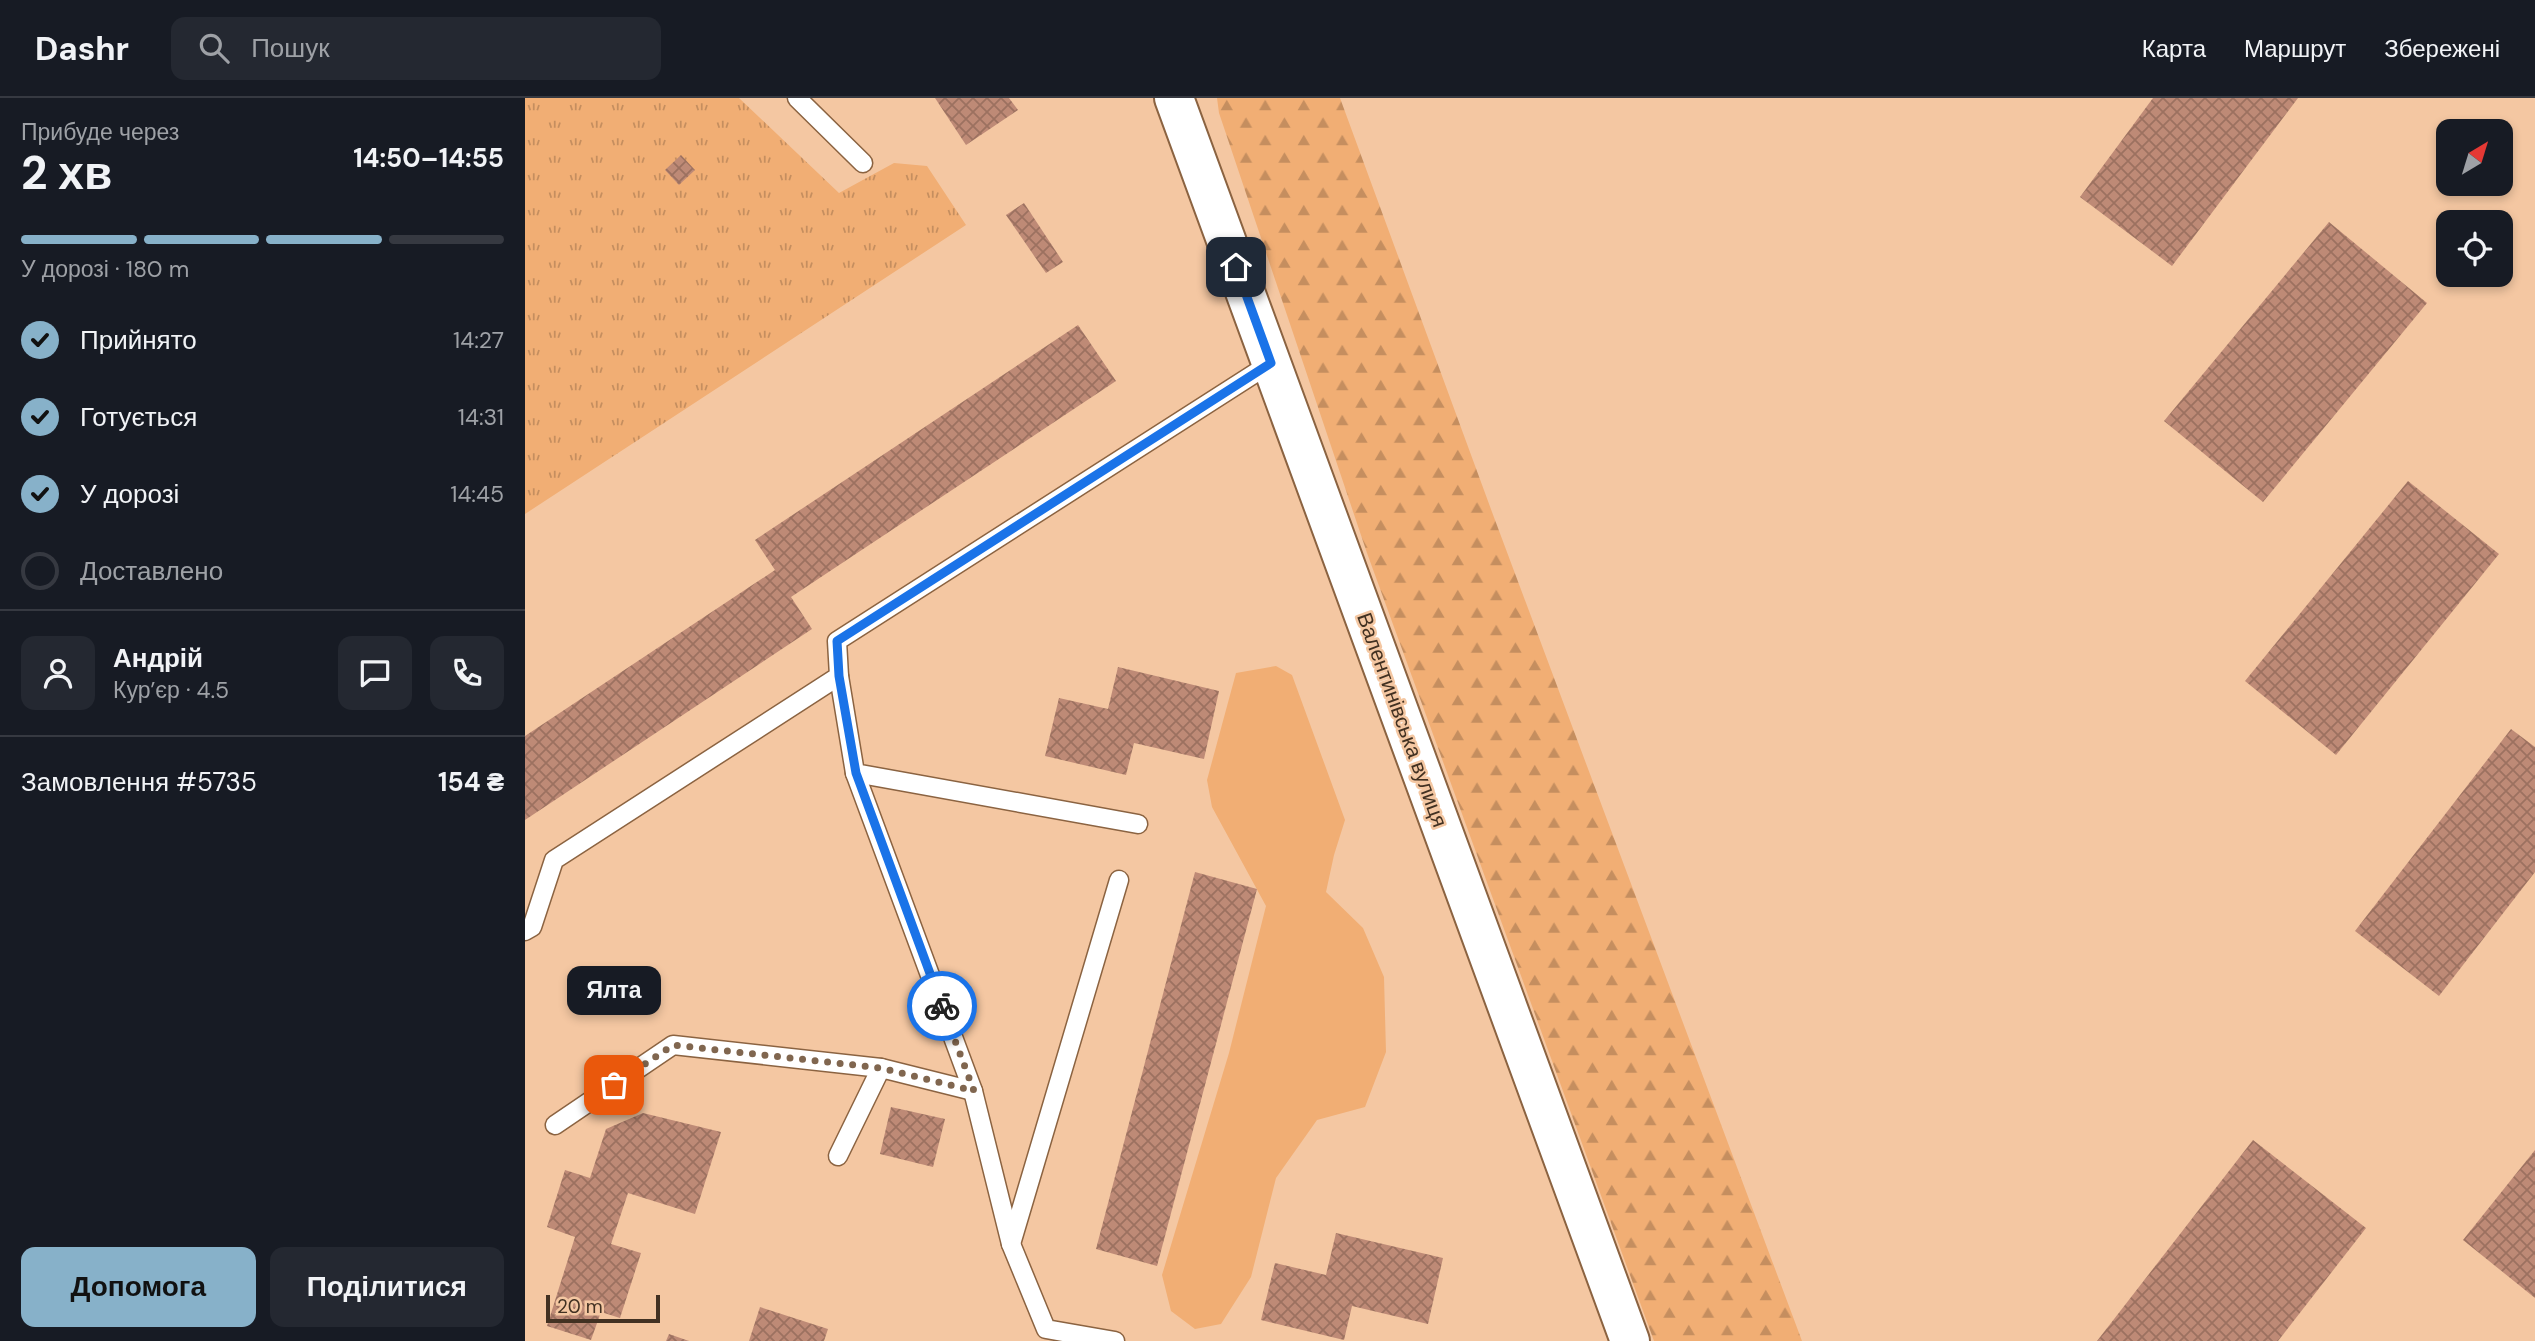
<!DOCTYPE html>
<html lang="uk">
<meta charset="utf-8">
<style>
body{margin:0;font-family:"DM Sans",sans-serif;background:#242831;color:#f1f3f6;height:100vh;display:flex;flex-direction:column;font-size:26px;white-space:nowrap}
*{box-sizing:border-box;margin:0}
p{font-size:23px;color:#9ea1a6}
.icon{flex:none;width:38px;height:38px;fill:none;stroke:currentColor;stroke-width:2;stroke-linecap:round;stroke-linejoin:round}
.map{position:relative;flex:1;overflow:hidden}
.sheet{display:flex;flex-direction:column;background:#171b24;width:525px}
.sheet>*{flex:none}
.needle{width:46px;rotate:38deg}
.tools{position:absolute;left:1911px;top:21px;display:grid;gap:14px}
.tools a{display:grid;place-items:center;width:77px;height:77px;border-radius:14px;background:#171b24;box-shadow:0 4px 10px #0003;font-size:35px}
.scale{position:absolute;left:21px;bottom:18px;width:114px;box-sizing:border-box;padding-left:7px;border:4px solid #423122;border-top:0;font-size:19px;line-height:24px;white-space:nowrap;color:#423122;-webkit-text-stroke:5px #f4c7a2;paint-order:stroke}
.pin{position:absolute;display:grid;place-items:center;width:60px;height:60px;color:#fff;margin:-30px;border-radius:14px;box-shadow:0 4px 10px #0006}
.courier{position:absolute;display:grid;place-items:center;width:70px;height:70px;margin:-35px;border:5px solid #1a73e8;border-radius:50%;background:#fff;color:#222;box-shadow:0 2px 9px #0007}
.bubble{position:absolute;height:49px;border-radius:14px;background:#171b24;box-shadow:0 4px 10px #0003;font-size:23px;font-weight:700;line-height:49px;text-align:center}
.summary em{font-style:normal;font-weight:700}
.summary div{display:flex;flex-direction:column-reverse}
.summary{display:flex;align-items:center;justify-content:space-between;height:119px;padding:0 21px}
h1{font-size:46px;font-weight:700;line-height:52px}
.bar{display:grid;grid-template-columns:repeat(4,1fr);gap:10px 7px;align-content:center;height:84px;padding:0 21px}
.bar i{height:9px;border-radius:5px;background:#363941}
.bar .selected{background:#87b1c9}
.bar p{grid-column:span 4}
.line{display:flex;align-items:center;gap:18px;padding:0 21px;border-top:2px solid #363941}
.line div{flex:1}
.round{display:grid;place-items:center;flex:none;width:74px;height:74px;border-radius:14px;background:#242831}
ol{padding:0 21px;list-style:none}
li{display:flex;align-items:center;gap:21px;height:77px}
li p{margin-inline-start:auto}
li .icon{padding:7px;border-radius:50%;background:#87b1c9;color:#111;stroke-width:4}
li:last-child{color:#9ea1a6}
li i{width:38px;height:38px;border:4px solid #363941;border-radius:50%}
.button{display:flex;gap:14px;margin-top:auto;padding:14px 21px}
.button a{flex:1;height:80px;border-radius:14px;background:#87b1c9;color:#111;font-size:28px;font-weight:700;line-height:80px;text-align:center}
.button a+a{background:#242831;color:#f1f3f6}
header{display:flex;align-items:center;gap:42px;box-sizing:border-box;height:98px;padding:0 35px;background:#171b24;border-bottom:2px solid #363941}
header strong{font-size:33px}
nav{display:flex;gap:38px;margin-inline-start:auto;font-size:24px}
.search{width:490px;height:63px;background:#242831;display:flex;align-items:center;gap:18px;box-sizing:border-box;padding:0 24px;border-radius:14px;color:#9ea1a6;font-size:26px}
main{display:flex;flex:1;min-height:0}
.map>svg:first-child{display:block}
</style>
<header>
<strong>Dashr</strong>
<div class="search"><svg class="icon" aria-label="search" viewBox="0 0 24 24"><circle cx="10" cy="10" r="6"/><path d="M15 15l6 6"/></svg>Пошук</div>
<nav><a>Карта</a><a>Маршрут</a><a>Збережені</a></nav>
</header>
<main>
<section class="sheet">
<div class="summary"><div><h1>2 хв</h1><p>Прибуде через</p></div><em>14:50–14:55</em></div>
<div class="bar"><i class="selected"></i><i class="selected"></i><i class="selected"></i><i></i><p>У дорозі · 180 m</p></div>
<ol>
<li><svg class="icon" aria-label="check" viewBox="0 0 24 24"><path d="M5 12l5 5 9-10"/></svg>Прийнято<p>14:27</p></li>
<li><svg class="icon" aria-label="check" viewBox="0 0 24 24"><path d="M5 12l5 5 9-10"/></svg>Готується<p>14:31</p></li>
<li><svg class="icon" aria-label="check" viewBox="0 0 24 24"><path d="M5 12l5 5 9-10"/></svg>У дорозі<p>14:45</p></li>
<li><i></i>Доставлено</li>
</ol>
<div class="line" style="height:126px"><a class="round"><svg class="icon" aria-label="person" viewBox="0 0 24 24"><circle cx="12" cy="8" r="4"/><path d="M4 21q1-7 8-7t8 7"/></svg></a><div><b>Андрій</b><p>Кур’єр · 4.5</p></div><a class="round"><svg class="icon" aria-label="chat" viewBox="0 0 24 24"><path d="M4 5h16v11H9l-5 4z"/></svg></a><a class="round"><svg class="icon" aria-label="phone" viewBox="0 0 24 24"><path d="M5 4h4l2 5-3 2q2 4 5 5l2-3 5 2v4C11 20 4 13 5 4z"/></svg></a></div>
<div class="line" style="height:91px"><div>Замовлення #5735</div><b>154 ₴</b></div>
<div class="button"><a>Допомога</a><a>Поділитися</a></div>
</section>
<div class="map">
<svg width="2010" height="1243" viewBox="0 0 2010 1243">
<defs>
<pattern id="grass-tufts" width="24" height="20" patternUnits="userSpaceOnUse" patternTransform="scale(1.75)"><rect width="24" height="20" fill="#f1ae74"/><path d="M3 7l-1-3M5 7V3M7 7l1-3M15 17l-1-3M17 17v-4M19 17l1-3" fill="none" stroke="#c58e5f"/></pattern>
<pattern id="forest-firs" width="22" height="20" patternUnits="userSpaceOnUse" patternTransform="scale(1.75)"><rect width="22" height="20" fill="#f1ae74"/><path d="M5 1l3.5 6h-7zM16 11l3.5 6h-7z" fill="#c58e5f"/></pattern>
<pattern id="building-cross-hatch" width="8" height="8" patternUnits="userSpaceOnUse" patternTransform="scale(1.75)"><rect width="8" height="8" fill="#be8a76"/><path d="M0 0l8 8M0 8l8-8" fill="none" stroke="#9c7160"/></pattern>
</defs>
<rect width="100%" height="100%" fill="#f4c7a2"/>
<polygon fill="url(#grass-tufts)" points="0,0 214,0 314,95 369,65 402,68 441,127 0,416"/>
<polygon fill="url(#forest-firs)" points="692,0 815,0 967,414 1277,1243 1129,1243 842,455 694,15"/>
<polygon fill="#f1ae74" points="751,568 767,577 820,722 809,757 801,794 838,830 859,879 861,954 840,1009 792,1022 751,1080 726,1179 696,1226 670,1231 646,1213 637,1177 704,955 741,808 687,709 682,682 711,575"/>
<g fill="url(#building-cross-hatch)">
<polygon points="410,0 484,0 493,12 441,47"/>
<polygon points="1628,0 1773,0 1647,168 1555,99"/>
<polygon points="156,57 170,72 154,87 140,72"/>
<polygon points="499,105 538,164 521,175 481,117"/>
<polygon points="1804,124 1902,205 1738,404 1639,323"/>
<polygon points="553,227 591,283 266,499 287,531 0,722 0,638 250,472 230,442"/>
<polygon points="1883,383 1974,456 1811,657 1720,583"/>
<polygon points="593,569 694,593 679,661 609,645 601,677 520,658 534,600 583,611"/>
<polygon points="1986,631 2010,649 2010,774 1914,898 1830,833"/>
<polygon points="670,774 732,791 632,1168 571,1151"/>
<polygon points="366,1009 420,1021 408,1069 355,1056"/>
<polygon points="118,1015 196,1034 170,1116 103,1095 86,1146 116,1155 95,1220 76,1214 66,1242 22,1228 50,1139 22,1129 40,1072 65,1080 81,1031"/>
<polygon points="1728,1042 1841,1130 1753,1243 1572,1243"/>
<polygon points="2010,1052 2010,1200 1938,1142"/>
<polygon points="811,1135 918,1160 903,1226 827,1208 819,1242 736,1222 750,1165 801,1177"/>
<polygon points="235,1209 303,1231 299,1243 224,1243"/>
<polygon points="144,1236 164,1243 141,1243"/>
</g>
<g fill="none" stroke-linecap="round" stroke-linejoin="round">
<defs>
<g id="lane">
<polyline points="272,0 338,65"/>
<polyline points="314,578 330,675 613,726"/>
<polyline points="330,675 448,993 486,1146 521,1231 590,1243"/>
<polyline points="0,833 7,829 29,762 314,578 312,543 746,265"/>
<polyline points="30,1027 148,947 356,970"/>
<polyline points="313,1058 356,970 448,993"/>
<polyline points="486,1146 594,782"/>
</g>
<polyline id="secondary" points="649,0 1105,1243"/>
</defs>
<use href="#lane" stroke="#8b6341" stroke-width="21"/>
<use href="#secondary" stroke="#8b6341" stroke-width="42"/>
<use href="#lane" stroke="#fff" stroke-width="18"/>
<use href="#secondary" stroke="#fff" stroke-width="38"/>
</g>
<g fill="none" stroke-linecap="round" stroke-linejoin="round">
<polyline stroke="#80664f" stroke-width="7" stroke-dasharray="0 12.6" points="89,987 148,947 356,970 449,993 417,908"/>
<polyline stroke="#1a73e8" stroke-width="9" points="417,908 331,675 314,578 312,543 746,265 711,169"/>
</g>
<g text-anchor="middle" stroke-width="5" stroke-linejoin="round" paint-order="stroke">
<g font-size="21" fill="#423122" stroke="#f4c7a2">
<text transform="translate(877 622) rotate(70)" y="7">Валентинівська вулиця</text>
</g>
</g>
</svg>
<div class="tools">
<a><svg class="needle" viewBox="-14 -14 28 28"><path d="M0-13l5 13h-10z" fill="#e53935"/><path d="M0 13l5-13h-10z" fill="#9ea1a6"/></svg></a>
<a><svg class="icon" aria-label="locate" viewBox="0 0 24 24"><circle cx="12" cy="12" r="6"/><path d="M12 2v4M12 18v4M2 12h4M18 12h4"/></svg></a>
</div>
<div class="scale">20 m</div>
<div class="pin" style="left:89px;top:987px;background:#ea580c"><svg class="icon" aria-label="bag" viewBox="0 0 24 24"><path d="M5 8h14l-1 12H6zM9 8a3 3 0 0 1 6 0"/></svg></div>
<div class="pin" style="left:711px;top:169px;background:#1f2937"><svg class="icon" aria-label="home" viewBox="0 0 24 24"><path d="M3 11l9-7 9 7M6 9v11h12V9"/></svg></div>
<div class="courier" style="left:417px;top:908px"><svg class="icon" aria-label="bike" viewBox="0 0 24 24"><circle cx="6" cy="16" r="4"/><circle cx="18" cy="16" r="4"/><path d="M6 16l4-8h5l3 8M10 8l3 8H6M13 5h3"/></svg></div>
<div class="bubble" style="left:42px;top:868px;width:94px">Ялта</div>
</div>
</main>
